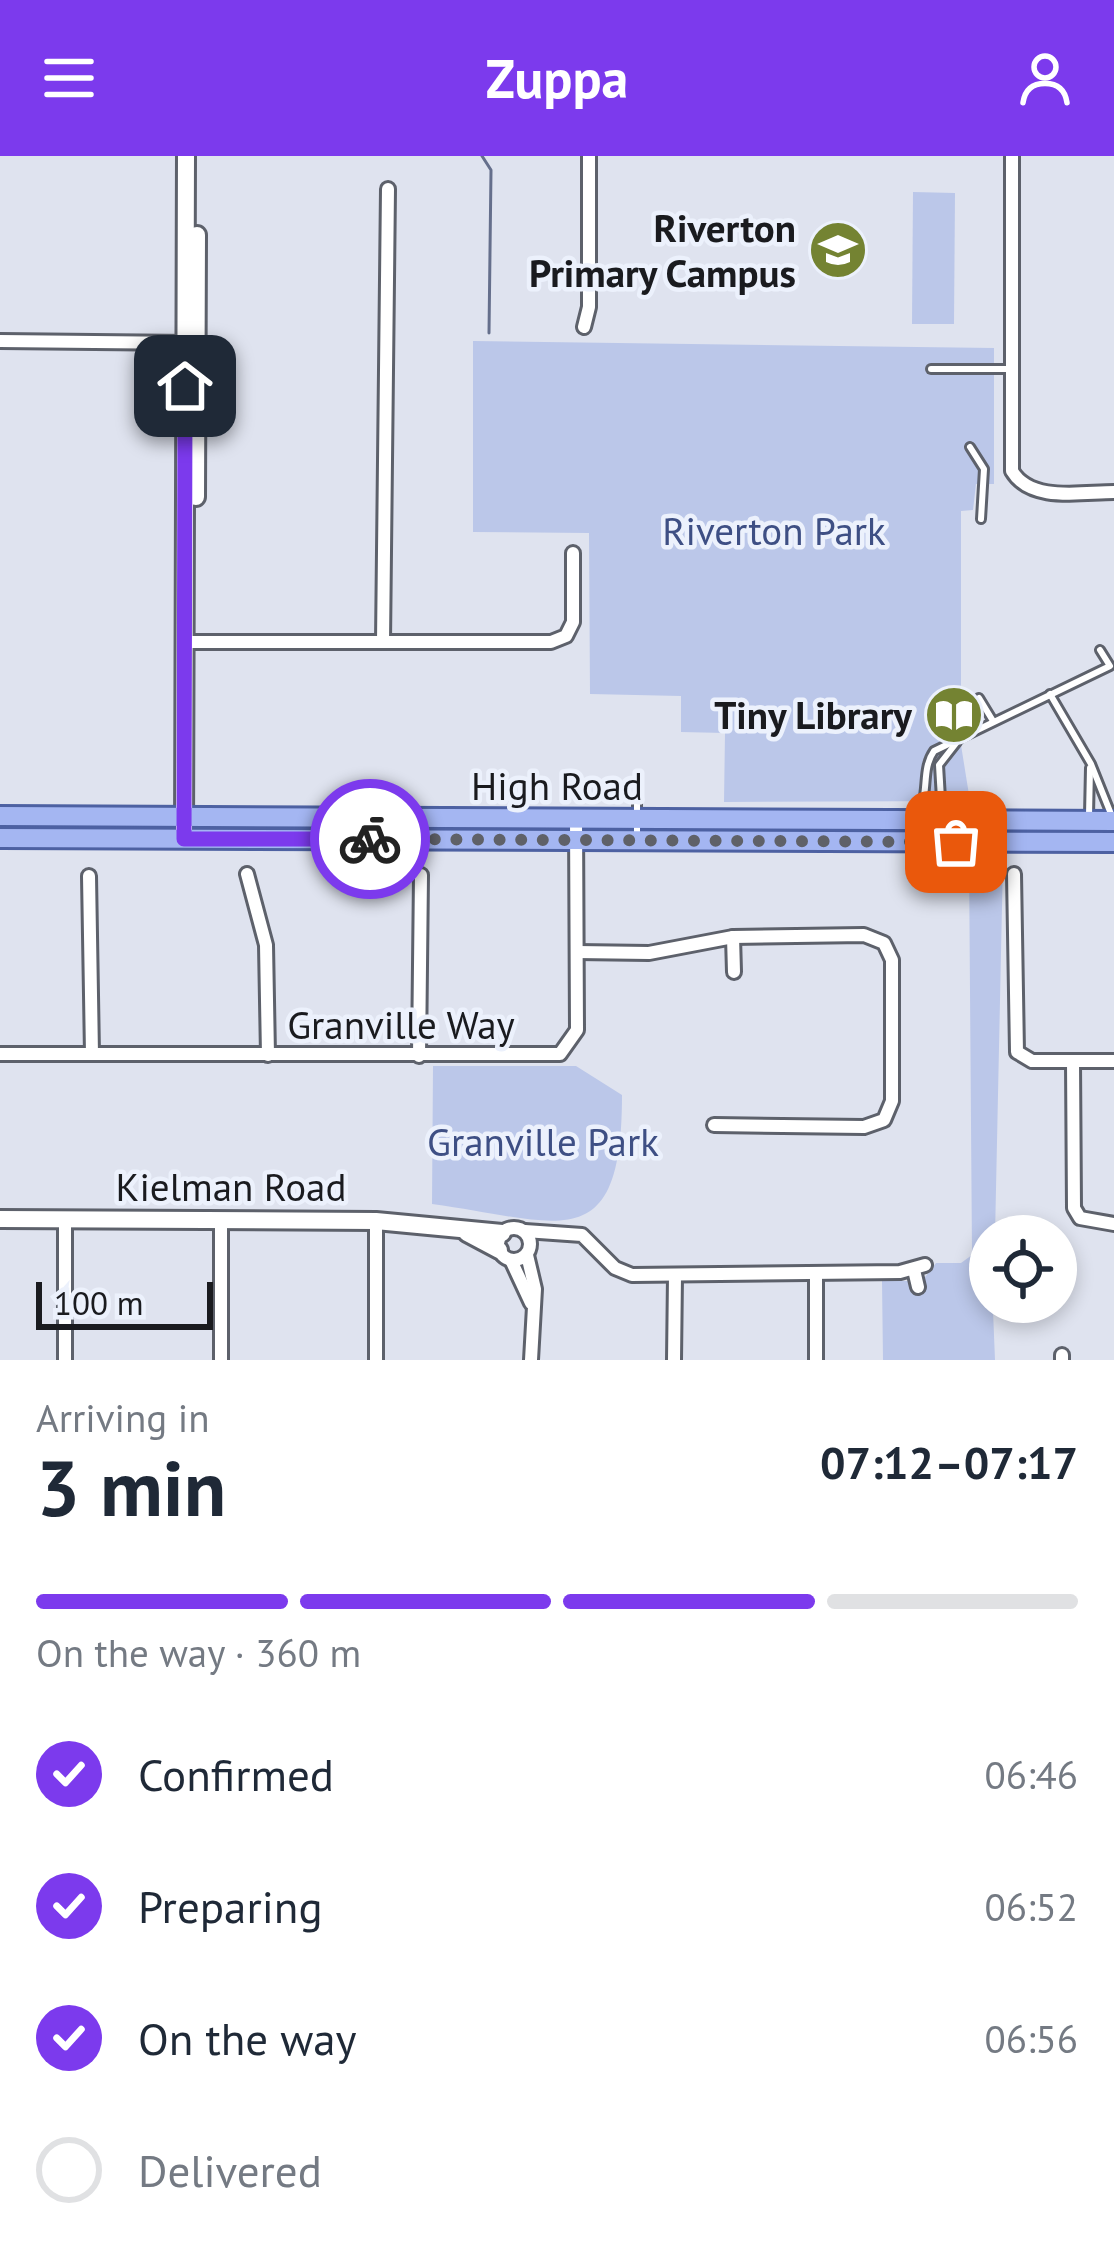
<!DOCTYPE html>
<meta charset="utf-8">
<style>
body{margin:0;font-family:"PT Sans",sans-serif;background:#f2f2f3;color:#1f2937;height:100vh;display:flex;flex-direction:column;font-size:45px;white-space:nowrap}
*{box-sizing:border-box;margin:0}
p{font-size:39px;color:#747a83}
.icon{flex:none;width:66px;height:66px;fill:none;stroke:currentColor;stroke-width:2;stroke-linecap:round;stroke-linejoin:round}
.map{position:relative;height:1204px;overflow:hidden}
.drawer{display:flex;flex-direction:column;background:#fff;flex:1}
.drawer>*{flex:none}
.fabs{position:absolute;left:969px;top:1059px;display:grid;gap:24px}
.fabs a{display:grid;place-items:center;width:108px;height:108px;border-radius:50%;background:#fff;box-shadow:0 6px 18px #0003;font-size:60px}
.scale{position:absolute;left:36px;bottom:30px;width:177px;box-sizing:border-box;padding-left:12px;border:6px solid #1a1b1f;border-top:0;font-size:33px;line-height:42px;white-space:nowrap;color:#1a1b1f;-webkit-text-stroke:9px #ecf1fc;paint-order:stroke}
.pin{position:absolute;display:grid;place-items:center;width:102px;height:102px;color:#fff;margin:-51px;border-radius:24px;box-shadow:0 6px 18px #0006}
.courier{position:absolute;display:grid;place-items:center;width:120px;height:120px;margin:-60px;border:9px solid #7c3aed;border-radius:50%;background:#fff;color:#222;box-shadow:0 3px 15px #0007}
.overview em{font-style:normal;font-weight:700}
.overview div{display:flex;flex-direction:column-reverse}
.overview{display:flex;align-items:center;justify-content:space-between;height:204px;padding:0 36px}
h1{font-size:78px;font-weight:700;line-height:90px}
.bar{display:grid;grid-template-columns:repeat(4,1fr);gap:18px 12px;align-content:center;height:144px;padding:0 36px}
.bar i{height:15px;border-radius:9px;background:#e0e1e3}
.bar .on{background:#7c3aed}
.bar p{grid-column:span 4}
ol{padding:0 36px;list-style:none}
li{display:flex;align-items:center;gap:36px;height:132px}
li p{margin-inline-start:auto}
li .icon{padding:12px;border-radius:50%;background:#7c3aed;color:#fff;stroke-width:4}
li:last-child{color:#747a83}
li i{width:66px;height:66px;border:6px solid #e0e1e3;border-radius:50%}
header{display:flex;justify-content:space-between;align-items:center;height:156px;padding:0 36px;background:#7c3aed;color:#fff;font-size:54px;font-weight:700}
.map>svg:first-child{display:block}
</style>
<header><svg class="icon" aria-label="menu" viewBox="0 0 24 24"><path d="M4 6h16M4 12h16M4 18h16"/></svg>Zuppa<svg class="icon" aria-label="person" viewBox="0 0 24 24"><circle cx="12" cy="8" r="4"/><path d="M4 21q1-7 8-7t8 7"/></svg></header>
<div class="map">
<svg width="1114" height="1204" viewBox="0 0 1114 1204">
<rect width="100%" height="100%" fill="#dfe3ef"/>
<g fill="#bbc7e9">
<polygon points="913,36 955,37 954,168 912,168"/>
<polygon points="473,185 994,192 994,328 976,328 973,354 961,355 961,589 970,645 724,646 725,577 681,576 681,540 590,538 589,377 473,376"/>
<polygon points="969,703 1003,703 995,1080 990,1080 995,1204 883,1204 882,1125 922,1125 936,1107 961,1107 972,1099"/>
<path d="M433,910h143l46,29c0,166 -63,126 -190,109z"/>
</g>
<g fill="none" stroke-linecap="round" stroke-linejoin="round">
<polyline stroke="#656f8c" stroke-width="3" points="482,0 491,14 489,177"/>
<defs>
<g id="lane">
<polyline points="931,213 1011,213"/>
<polyline points="970,291 984,313 981,363"/>
<polyline points="1050,538 1091,608 1113,663"/>
<polyline points="979,542 993,565"/>
<polyline points="1089,659 1090,612"/>
<path d="M916,660c15,-20 4,-45 18,-65l176,-85 -10,-16"/>
<polyline points="942,660 939,609 957,586"/>
<polyline points="637,681 637,644"/>
</g>
<g id="street">
<path d="M1012,0v315c19,32 70,21 102,21"/>
<polyline points="584,171 589,151 589,0"/>
<polyline points="0,185 189,187"/>
<polyline points="185,486 551,486 566,480 573,466 573,397"/>
<polyline points="383,486 388,33"/>
<polyline points="247,718 266,789 268,899"/>
<polyline points="1014,718 1017,896 1032,905 1114,905"/>
<polyline points="89,720 92,898"/>
<polyline points="733,781 734,816"/>
<polyline points="577,796 649,797 733,781 864,779 884,787 892,804 892,945 884,964 864,971 714,969"/>
<polyline points="0,898 560,898 577,874 576,663"/>
<polyline points="419,900 421,719"/>
<polyline points="1073,906 1074,1052 1080,1062 1114,1068"/>
<circle cx="514" cy="1088" r="16"/>
<polyline points="525,1075 582,1079 615,1112 632,1119 900,1116 925,1109"/>
<polyline points="527,1099 535,1133 531,1204"/>
<polyline points="511,1104 531,1147"/>
<polyline points="914,1114 918,1131"/>
<polyline points="1062,1199 1062,1204"/>
<polyline points="65,1204 65,1063"/>
<polyline points="221,1204 221,1064"/>
<polyline points="376,1204 376,1065"/>
<polyline points="674,1204 675,1120"/>
<polyline points="816,1204 816,1118"/>
</g>
<g id="secondary">
<polyline points="196,341 197,79"/>
<polyline points="184,683 186,0"/>
<polyline points="0,1063 376,1065 502,1077"/>
<polyline points="467,1077 499,1094"/>
</g>
<g id="primary">
<polyline points="0,660 1114,665"/>
<polyline points="0,682 1114,686"/>
</g>
</defs>
<use href="#lane" stroke="#5d616b" stroke-width="12"/>
<use href="#street" stroke="#5d616b" stroke-width="18"/>
<use href="#secondary" stroke="#5d616b" stroke-width="22"/>
<use href="#primary" stroke="#4d61a2" stroke-width="24"/>
<use href="#lane" stroke="#fff" stroke-width="6"/>
<use href="#street" stroke="#fff" stroke-width="12"/>
<use href="#secondary" stroke="#fff" stroke-width="16"/>
<use href="#primary" stroke="#a4b6f2" stroke-width="18"/>
</g>
<g fill="none" stroke-linecap="round" stroke-linejoin="round">
<polyline stroke="#5f6168" stroke-width="12" stroke-dasharray="0 21.6" points="370,683 956,686"/>
<polyline stroke="#7c3aed" stroke-width="15" points="185,230 184,683 370,683"/>
</g>
<defs>
<symbol id="school-disc" viewBox="-11 -11 22 22"><circle r="9.5" fill="#748332" stroke="#ecf1fc"/><path d="M0-5L7-2L0 1L-7-2ZM-4 1L0 2.5L4 1V4Q0 6-4 4Z" fill="#fff"/></symbol>
<symbol id="library-disc" viewBox="-11 -11 22 22"><circle r="9.5" fill="#748332" stroke="#ecf1fc"/><path d="M-6-4Q-3-5.5-.7-3.5V5Q-3 3-6 4ZM6-4Q3-5.5 .7-3.5V5Q3 3 6 4Z" fill="#fff"/></symbol>
</defs>
<g fill-rule="evenodd">
<use href="#school-disc" x="805" y="61" width="66" height="66"/>
<use href="#library-disc" x="921" y="526" width="66" height="66"/>
</g>
<g text-anchor="middle" stroke-width="9" stroke-linejoin="round" paint-order="stroke">
<g font-size="39" font-weight="bold" fill="#1a1b1f" stroke="#ecf1fc" text-anchor="end">
<text x="796" y="86">Riverton<tspan x="796" dy="45">Primary Campus</tspan></text>
<text x="912" y="573">Tiny Library</text>
</g>
<g font-size="39" fill="#3e4f84" stroke="#ecf1fc">
<text x="774" y="389">Riverton Park</text>
<text x="543" y="1000">Granville Park</text>
</g>
<g font-size="39" fill="#1a1b1f" stroke="#ecf1fc">
<text x="557" y="644">High Road</text>
<text x="401" y="883">Granville Way</text>
<text x="231" y="1045">Kielman Road</text>
</g>
</g>
</svg>
<div class="fabs">
<a><svg class="icon" aria-label="locate" viewBox="0 0 24 24"><circle cx="12" cy="12" r="6"/><path d="M12 2v4M12 18v4M2 12h4M18 12h4"/></svg></a>
</div>
<div class="scale">100 m</div>
<div class="pin" style="left:956px;top:686px;background:#ea580c"><svg class="icon" aria-label="bag" viewBox="0 0 24 24"><path d="M5 8h14l-1 12H6zM9 8a3 3 0 0 1 6 0"/></svg></div>
<div class="pin" style="left:185px;top:230px;background:#1f2937"><svg class="icon" aria-label="home" viewBox="0 0 24 24"><path d="M3 11l9-7 9 7M6 9v11h12V9"/></svg></div>
<div class="courier" style="left:370px;top:683px"><svg class="icon" aria-label="bike" viewBox="0 0 24 24"><circle cx="6" cy="16" r="4"/><circle cx="18" cy="16" r="4"/><path d="M6 16l4-8h5l3 8M10 8l3 8H6M13 5h3"/></svg></div>
</div>
<section class="drawer">
<div class="overview"><div><h1>3 min</h1><p>Arriving in</p></div><em>07:12–07:17</em></div>
<div class="bar"><i class="on"></i><i class="on"></i><i class="on"></i><i></i><p>On the way · 360 m</p></div>
<ol>
<li><svg class="icon" aria-label="check" viewBox="0 0 24 24"><path d="M5 12l5 5 9-10"/></svg>Confirmed<p>06:46</p></li>
<li><svg class="icon" aria-label="check" viewBox="0 0 24 24"><path d="M5 12l5 5 9-10"/></svg>Preparing<p>06:52</p></li>
<li><svg class="icon" aria-label="check" viewBox="0 0 24 24"><path d="M5 12l5 5 9-10"/></svg>On the way<p>06:56</p></li>
<li><i></i>Delivered</li>
</ol>
</section>
